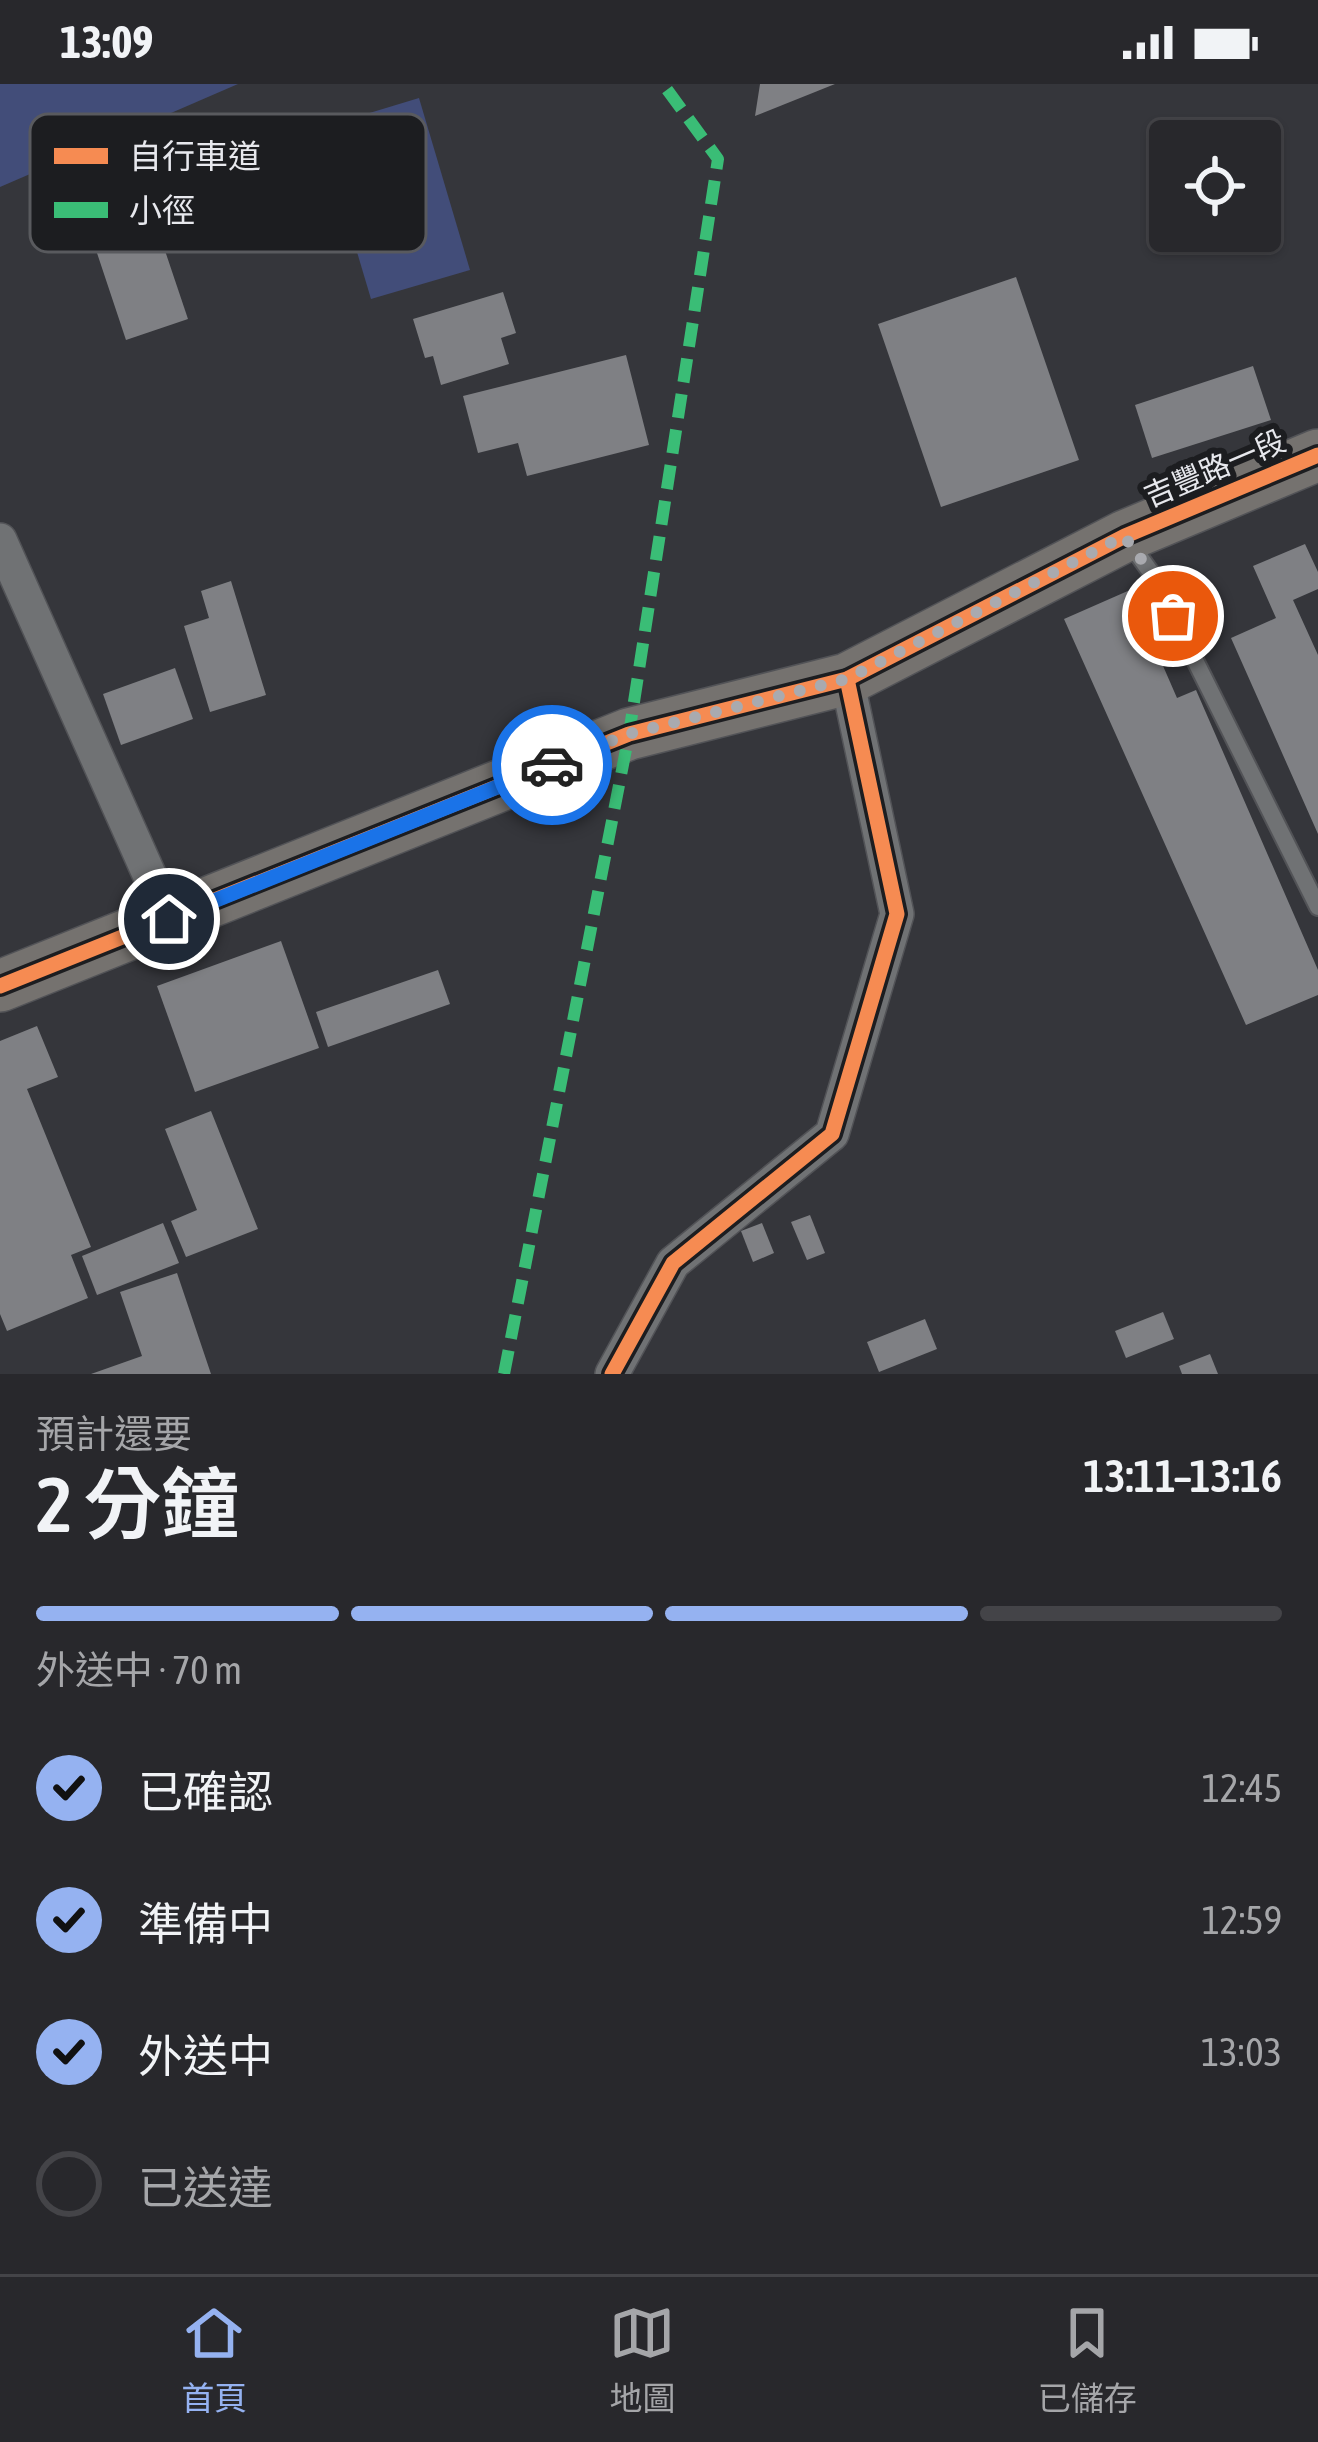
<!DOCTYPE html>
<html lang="zh-TW">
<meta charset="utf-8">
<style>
body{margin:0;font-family:"Asap Condensed","Noto Sans TC",sans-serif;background:#303034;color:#f1f3f6;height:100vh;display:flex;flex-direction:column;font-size:45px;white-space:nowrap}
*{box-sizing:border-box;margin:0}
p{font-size:39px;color:#a5a6a9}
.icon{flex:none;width:66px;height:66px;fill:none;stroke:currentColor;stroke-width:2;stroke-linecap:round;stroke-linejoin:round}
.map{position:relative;height:1290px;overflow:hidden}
.panel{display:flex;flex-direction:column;background:#28282c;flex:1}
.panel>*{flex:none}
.fabs{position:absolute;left:1149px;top:36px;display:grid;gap:24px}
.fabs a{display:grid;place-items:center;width:132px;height:132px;border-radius:12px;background:#28282c;box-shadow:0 3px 9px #0004,0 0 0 3px #444448;font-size:60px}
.pin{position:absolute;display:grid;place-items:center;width:102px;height:102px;color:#fff;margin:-51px;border:6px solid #fff;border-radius:50%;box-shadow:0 3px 12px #0007}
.courier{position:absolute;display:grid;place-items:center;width:120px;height:120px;margin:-60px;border:9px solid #1a73e8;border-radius:50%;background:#fff;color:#222;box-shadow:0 3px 15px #0007}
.overview em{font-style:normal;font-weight:600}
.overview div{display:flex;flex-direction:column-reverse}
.overview{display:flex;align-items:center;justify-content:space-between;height:204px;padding:0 36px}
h1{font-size:78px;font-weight:600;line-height:90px}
.bar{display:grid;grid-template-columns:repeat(4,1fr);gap:18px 12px;align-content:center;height:144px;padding:0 36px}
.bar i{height:15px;border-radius:9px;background:#444448}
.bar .current{background:#95b2f1}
.bar p{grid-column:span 4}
ol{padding:0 36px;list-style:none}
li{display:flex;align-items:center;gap:36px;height:132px}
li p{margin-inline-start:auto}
li .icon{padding:12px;border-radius:50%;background:#95b2f1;color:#111;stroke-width:4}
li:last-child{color:#a5a6a9}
li i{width:66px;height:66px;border:6px solid #444448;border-radius:50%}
.status{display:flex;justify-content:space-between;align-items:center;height:84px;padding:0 60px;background:#28282c;direction:ltr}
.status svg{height:33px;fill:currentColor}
.tabs{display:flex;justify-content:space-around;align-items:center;height:168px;border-top:3px solid #444448;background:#28282c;font-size:33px;color:#a5a6a9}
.tabs a{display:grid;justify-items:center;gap:6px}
.tabs .current{color:#95b2f1}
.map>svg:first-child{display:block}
</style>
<div class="status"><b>13:09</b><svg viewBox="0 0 49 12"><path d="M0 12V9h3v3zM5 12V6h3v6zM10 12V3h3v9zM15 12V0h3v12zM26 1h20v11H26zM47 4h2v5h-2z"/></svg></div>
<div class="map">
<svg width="1318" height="1290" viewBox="0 0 1318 1290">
<rect width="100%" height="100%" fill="#35363b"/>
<g fill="#424d79">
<polygon points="0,0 238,0 0,103"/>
<polygon points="419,14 470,186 371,215 320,44"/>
</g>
<g fill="#7f8084">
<polygon points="760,0 835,0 755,32"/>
<polygon points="154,134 188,235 126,256 92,154"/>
<polygon points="1016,193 1079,376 941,423 878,240"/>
<polygon points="503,208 516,249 501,254 509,280 441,301 433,272 425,274 413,235"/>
<polygon points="626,271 649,361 527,392 518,359 478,369 463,312"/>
<polygon points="1253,282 1271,336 1152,374 1135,321"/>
<polygon points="1305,460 1318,488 1318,505 1293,516 1318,571 1318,750 1231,554 1276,534 1253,482"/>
<polygon points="231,497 266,611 210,628 184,542 209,534 201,507"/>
<polygon points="1130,506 1177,614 1196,606 1318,886 1318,911 1246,941 1064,535"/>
<polygon points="175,584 193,635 121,661 103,610"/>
<polygon points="281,857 319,964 195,1008 157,902"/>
<polygon points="438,886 450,920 328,963 316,928"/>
<polygon points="37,942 58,993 27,1005 91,1163 71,1171 88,1214 7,1247 0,1230 0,957"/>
<polygon points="211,1027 258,1145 186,1173 171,1137 197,1126 165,1045"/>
<polygon points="810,1131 825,1169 807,1176 791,1138"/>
<polygon points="163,1139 179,1179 97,1211 82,1172"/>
<polygon points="762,1139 774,1169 753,1178 741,1147"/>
<polygon points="177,1189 211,1290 91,1290 142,1272 120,1208"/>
<polygon points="1163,1228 1174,1255 1126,1274 1115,1247"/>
<polygon points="925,1235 937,1265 879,1288 867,1258"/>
<polygon points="1210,1270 1218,1290 1182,1290 1179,1282"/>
</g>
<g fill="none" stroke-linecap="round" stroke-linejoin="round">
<defs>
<polyline id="lane" points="1129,458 1152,490 1318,823"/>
<g id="street">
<polyline points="0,456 169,835"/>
<polyline points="612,1290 673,1179 832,1050 897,830 847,595"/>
</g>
<polyline id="primary" points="0,902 629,650 847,595 1125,452 1318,371"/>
</defs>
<use href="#lane" stroke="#525357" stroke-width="20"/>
<use href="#street" stroke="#525357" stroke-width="36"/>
<use href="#primary" stroke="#525357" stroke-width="54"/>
<use href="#lane" stroke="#707274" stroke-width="16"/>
<use href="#street" stroke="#707274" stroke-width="33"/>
<use href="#primary" stroke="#75726f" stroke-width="51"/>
<polyline stroke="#3abd76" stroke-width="12" stroke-dasharray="24 12" stroke-linecap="butt" points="504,1290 629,650 718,75 663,0"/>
<defs>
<g id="cycleway">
<polyline points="0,902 629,650 847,595 1125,452 1318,371"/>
<polyline points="612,1290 673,1179 832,1050 897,830 847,595"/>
</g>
</defs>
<use href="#cycleway" stroke="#1c1d20" stroke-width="22"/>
<use href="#cycleway" stroke="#f68b52" stroke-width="15"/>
</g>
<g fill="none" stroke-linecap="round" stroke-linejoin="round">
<polyline stroke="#a9aaaf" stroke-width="12" stroke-dasharray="0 21.6" points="552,681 628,650 847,595 1124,452 1152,490 1173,532"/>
<polyline stroke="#1a73e8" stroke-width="15" points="169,835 552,681"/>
</g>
<g text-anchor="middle" stroke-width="12" stroke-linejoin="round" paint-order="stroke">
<g font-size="30" fill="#e7e8ed" stroke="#1c1d20">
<text transform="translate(1215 385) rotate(-23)" y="10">吉豐路一段</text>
</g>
</g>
<rect x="30" y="30" width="396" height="138" rx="18" fill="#1c1d20" stroke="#595a5e" stroke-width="3"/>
<rect x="54" y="64" width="54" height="16" fill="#f68b52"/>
<rect x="54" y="118" width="54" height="16" fill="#3abd76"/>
<g font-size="33" fill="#e7e8ed">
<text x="129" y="84">自行車道</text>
<text x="129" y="138">小徑</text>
</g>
</svg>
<div class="fabs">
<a><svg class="icon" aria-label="locate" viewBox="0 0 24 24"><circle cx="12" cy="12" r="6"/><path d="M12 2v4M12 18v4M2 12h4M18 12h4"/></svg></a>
</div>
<div class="pin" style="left:1173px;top:532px;background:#ea580c"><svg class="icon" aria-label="bag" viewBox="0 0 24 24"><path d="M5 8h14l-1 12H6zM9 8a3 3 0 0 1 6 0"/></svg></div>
<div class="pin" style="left:169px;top:835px;background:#1f2937"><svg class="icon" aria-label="home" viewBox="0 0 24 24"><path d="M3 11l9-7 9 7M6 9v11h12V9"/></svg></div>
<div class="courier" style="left:552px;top:681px"><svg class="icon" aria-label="car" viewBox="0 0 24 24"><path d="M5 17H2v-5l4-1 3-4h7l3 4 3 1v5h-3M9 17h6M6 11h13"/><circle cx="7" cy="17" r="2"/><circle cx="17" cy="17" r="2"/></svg></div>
</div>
<section class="panel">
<div class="overview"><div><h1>2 分鐘</h1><p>預計還要</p></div><em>13:11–13:16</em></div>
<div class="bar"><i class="current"></i><i class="current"></i><i class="current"></i><i></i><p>外送中 · 70 m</p></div>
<ol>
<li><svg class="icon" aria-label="check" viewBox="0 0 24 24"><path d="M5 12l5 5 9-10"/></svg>已確認<p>12:45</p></li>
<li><svg class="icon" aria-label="check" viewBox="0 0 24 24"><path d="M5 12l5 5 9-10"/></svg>準備中<p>12:59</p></li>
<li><svg class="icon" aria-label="check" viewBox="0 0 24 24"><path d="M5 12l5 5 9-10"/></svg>外送中<p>13:03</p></li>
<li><i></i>已送達</li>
</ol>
</section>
<nav class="tabs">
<a class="current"><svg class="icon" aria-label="home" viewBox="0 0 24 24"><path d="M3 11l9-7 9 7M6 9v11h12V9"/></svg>首頁</a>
<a><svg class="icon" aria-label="map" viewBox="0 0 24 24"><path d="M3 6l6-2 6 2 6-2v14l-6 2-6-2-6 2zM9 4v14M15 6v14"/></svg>地圖</a>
<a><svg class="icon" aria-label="saved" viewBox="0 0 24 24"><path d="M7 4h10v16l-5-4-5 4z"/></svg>已儲存</a>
</nav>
